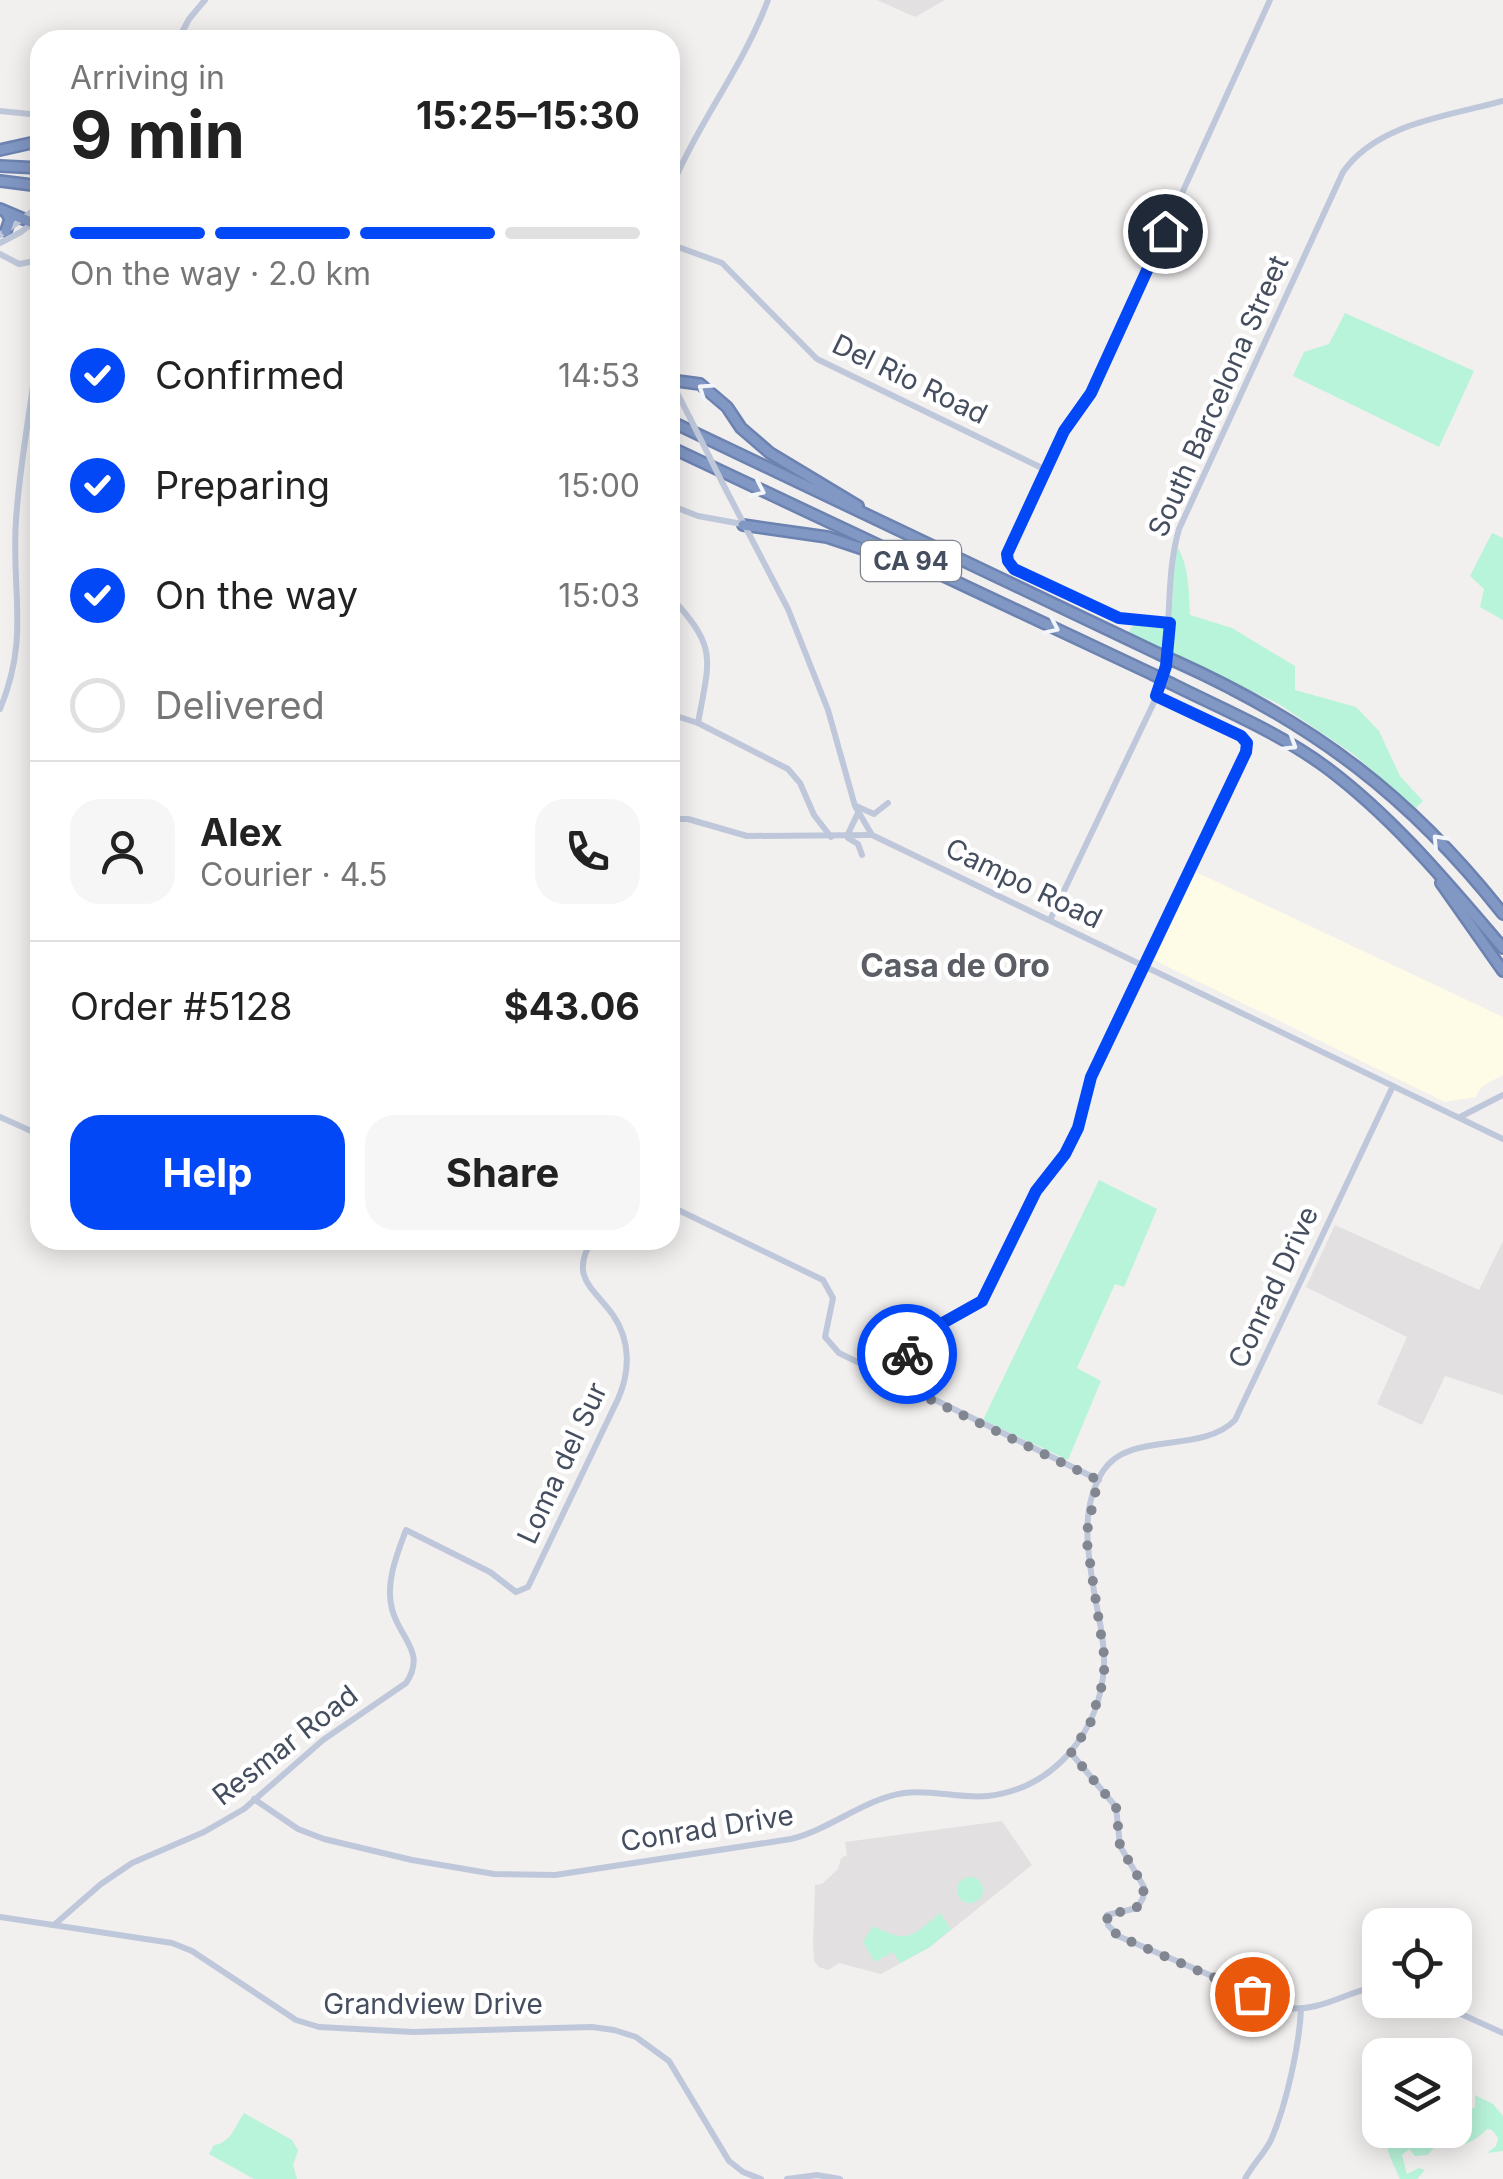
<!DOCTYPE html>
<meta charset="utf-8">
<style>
body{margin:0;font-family:Inter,sans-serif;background:#f6f6f6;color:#222;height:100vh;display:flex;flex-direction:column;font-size:38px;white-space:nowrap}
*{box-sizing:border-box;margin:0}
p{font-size:32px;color:#767676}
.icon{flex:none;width:55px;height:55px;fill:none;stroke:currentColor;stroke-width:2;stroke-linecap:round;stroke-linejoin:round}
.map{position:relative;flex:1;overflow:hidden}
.side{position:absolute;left:30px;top:30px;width:650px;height:1220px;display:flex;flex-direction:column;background:#fff;border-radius:30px;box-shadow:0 5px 25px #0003}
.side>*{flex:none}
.fabs{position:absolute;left:1362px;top:1908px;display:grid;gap:20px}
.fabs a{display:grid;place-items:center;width:110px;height:110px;border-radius:20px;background:#fff;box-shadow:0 5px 25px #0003;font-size:50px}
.pin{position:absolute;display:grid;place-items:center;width:85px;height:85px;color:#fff;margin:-42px;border:5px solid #fff;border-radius:50%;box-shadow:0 2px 10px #0007}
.courier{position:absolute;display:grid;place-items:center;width:100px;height:100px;margin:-50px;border:8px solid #0348f7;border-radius:50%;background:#fff;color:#222;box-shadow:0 2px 12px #0007}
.summary em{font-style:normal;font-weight:700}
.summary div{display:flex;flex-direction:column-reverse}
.summary{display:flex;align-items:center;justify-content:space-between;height:170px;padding:0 40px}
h1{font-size:65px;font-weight:700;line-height:75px}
.bar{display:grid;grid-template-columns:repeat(4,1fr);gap:15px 10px;align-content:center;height:120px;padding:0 40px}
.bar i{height:12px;border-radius:8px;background:#e0e0e0}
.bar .current{background:#0348f7}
.bar p{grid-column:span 4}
.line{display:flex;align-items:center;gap:25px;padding:0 40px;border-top:2px solid #e0e0e0}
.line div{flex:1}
.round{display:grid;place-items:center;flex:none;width:105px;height:105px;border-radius:30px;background:#f6f6f6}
ol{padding:0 40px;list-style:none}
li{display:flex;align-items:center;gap:30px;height:110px}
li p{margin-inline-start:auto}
li .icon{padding:10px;border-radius:50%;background:#0348f7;color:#fff;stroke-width:4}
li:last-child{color:#767676}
li i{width:55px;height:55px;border:5px solid #e0e0e0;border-radius:50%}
.action{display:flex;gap:20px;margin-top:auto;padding:20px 40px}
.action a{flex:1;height:115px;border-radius:30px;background:#0348f7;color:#fff;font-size:40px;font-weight:700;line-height:115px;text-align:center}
.action a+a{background:#f6f6f6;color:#222}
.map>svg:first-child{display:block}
</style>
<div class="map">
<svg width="1503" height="2179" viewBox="0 0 1503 2179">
<rect width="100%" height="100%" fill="#f2efef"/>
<polygon fill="#fefbe6" points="1196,872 1503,1017 1503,1075 1481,1087 1476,1097 1445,1102 1154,960"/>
<g fill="#e3e0e1">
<polygon points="877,0 945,0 915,17"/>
<polygon points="1335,1225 1479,1290 1503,1241 1503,1395 1445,1376 1422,1425 1377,1404 1407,1337 1306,1287"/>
<polygon points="1002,1821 1032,1865 930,1947 881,1974 839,1963 828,1970 819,1967 814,1961 813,1944 815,1885 822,1884 838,1869 841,1858 847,1855 845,1842"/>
</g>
<g fill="#b8f4d9">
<polygon points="1345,313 1474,371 1439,447 1293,376 1304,352 1329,344"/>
<polygon points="1492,533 1503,538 1503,620 1480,607 1484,589 1470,576"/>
<path d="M1175,544c14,17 14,49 15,71l42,13 63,38v24l61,17 23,24 21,45 23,25 -7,7 -63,-54 -74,-50 -151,-71 8,-12 35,2z"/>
<polygon points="1099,1180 1157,1209 1124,1287 1115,1284 1077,1368 1101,1381 1068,1460 983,1420"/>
<circle cx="970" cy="1890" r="13"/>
<path d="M940,1913l11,16 -21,18 -30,16 -7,-11 -18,10 -12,-20 10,-16c36,18 38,11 67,-13z"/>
<path d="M1475,2095l18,9 10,12v35l-16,2 9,-7 2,-8 -6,-8 -5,-1c-17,17 -28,18 -52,18l-8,8 -12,1 -6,-7 -7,6 5,19 12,-6 6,2 -8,9h-17l-10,-22 -8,-27c30,0 64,11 87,-10v-9l6,-4z"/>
<path d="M244,2113l48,27 6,10 -5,15 4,14h-43l-45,-25 5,-9c17,-2 21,-19 30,-32z"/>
</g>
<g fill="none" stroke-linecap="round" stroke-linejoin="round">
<defs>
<g id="highway">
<polyline points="0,150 40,141"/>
<polyline points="0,166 40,168"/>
<polyline points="0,181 40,186"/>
<polyline points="0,209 40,226"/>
<polyline points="6,231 10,219 6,212"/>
<polyline points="670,380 700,384 727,407 741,428 770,453 858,506"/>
<polyline points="670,421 1159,654"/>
<polyline points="670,447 1152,674"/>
<polyline points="743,525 827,537 896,560"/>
<path d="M1177,662c137,62 233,134 326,252"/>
<path d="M1172,684c52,26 108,49 155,84 68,51 121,116 176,180"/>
<polyline points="1441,883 1503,971"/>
</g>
</defs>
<use href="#highway" stroke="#6c82b0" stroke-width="14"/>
<g stroke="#bfc8da" stroke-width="6">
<polyline points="178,40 189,19 205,0"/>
<polyline points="0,111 40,115"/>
<path d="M670,191c27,-67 73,-124 98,-191"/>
<polyline points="0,235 40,206"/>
<polyline points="0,243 21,232 40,217"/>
<polyline points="670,244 722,263 817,359 1046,470"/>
<polyline points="0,254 19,264 40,260"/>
<polyline points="671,381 690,418"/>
<polyline points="722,482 788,609 828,710 855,806 872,835 1503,1139"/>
<polyline points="670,505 698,516 742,524"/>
<path d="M670,596c48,52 40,61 28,127"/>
<polyline points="1171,623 1119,618 1013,569 1007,554 1065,431 1091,393 1270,0"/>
<path d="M0,709c30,-72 11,-117 16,-189 4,-63 18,-127 24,-190"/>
<polyline points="670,714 698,723 788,769 800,783 814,815 831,837"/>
<polyline points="856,806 874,814 888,803"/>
<polyline points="670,819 688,819 747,836 871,835"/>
<polyline points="847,836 858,813"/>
<polyline points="848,838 858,844 862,855"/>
<path d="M1050,920l107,-224c18,-59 6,-111 22,-167l164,-357c34,-49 106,-56 160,-71"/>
<polyline points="0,1117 40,1135"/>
<polyline points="1460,1117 1503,1095"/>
<polyline points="670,1206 823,1280 833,1298 825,1337 839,1353 1099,1480"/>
<polyline points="894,1382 919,1338 982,1301 1036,1191 1065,1154 1079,1126 1091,1077 1247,752 1247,743 1241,737 1157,696"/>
<path d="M1071,1753l45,54 4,39 24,41 -1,11 -6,10 -30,7 1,10 10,11 169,72c35,4 59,-17 93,-22"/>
<path d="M254,1799l44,30 26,10 88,21 82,14 61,1 236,-36c40,-10 73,-40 113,-46 28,-4 56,6 84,3 67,-8 113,-65 116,-131 1,-22 -5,-46 -9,-68 -7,-42 -16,-88 8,-126 26,-41 98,-16 132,-51l158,-334"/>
<polyline points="0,1917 172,1943 192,1951 296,2020 319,2027 413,2032 592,2027 614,2030 636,2037 669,2061 729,2161 743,2172 761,2179"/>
<path d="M54,1925l47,-41 31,-21 72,-31 40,-23 79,-69 83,-57c21,-31 -7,-45 -14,-74 -7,-26 5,-55 14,-79l84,42 26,20 12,-5 90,-188c12,-27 13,-58 -5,-84 -19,-27 -44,-37 -21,-75"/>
<polyline points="1430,2000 1503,2033"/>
<polyline points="787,2179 817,2175 840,2179"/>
<path d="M1245,2179c7,-14 19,-25 26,-39 15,-34 28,-93 30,-130"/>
</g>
<use href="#highway" stroke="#8197c4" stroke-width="9"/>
<defs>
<g id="highway-bridge">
<polyline points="1159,654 1177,662"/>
<polyline points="1152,674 1172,684"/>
</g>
</defs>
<use href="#highway-bridge" stroke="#6c82b0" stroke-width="14" stroke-linecap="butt"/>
<polyline stroke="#bfc8da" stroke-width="6" points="690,418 722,482"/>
<use href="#highway-bridge" stroke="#8197c4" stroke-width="9"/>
</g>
<defs><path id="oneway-chevron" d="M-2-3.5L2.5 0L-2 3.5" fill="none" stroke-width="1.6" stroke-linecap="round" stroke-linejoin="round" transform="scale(2.5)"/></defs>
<g stroke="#f2f5f9">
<use href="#oneway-chevron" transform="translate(705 390) rotate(-146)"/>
<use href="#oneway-chevron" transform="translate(758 490) rotate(25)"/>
<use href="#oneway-chevron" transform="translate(1052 627) rotate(25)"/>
<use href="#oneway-chevron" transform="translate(1290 744) rotate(32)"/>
<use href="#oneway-chevron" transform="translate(1439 841) rotate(-133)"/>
</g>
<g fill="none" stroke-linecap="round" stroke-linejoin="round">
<polyline stroke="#828691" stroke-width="10" stroke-dasharray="0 18" points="907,1354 894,1382 1098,1480 1086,1536 1105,1661 1103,1682 1090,1724 1071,1753 1116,1807 1120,1846 1144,1887 1142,1902 1134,1910 1107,1914 1108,1925 1118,1936 1252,1994"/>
<polyline stroke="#0348f7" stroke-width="12" points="907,1354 923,1334 982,1301 1036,1191 1065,1154 1078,1128 1091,1077 1246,752 1247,743 1241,736 1156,696 1166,666 1170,623 1119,618 1014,569 1008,561 1007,554 1064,431 1091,393 1165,231"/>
</g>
<g text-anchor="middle" stroke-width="9" stroke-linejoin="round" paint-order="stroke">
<rect fill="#fff" stroke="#7d838f" stroke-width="2.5" x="861" y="541" width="100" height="40" rx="8"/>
<g font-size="25" font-weight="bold" fill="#454e5f">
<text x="911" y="570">CA 94</text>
</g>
<g font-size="28" fill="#454e5f" stroke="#fff">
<text transform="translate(910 379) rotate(26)" y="10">Del Rio Road</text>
<text transform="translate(1218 396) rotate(-66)" y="10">South Barcelona Street</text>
<text transform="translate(1024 883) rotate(26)" y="10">Campo Road</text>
<text transform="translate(1273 1287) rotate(-65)" y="10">Conrad Drive</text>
<text transform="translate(562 1463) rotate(-65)" y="10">Loma del Sur</text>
<text transform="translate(285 1745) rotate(-38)" y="10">Resmar Road</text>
<text transform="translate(707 1828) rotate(-9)" y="10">Conrad Drive</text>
<text x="433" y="2014">Grandview Drive</text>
</g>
<g font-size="32" font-weight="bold" fill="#5b5e65" stroke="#fff">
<text x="955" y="977">Casa de Oro</text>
</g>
</g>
</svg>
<div class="fabs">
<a><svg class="icon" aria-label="locate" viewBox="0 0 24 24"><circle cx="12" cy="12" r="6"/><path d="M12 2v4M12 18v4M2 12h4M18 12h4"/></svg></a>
<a><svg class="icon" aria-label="layers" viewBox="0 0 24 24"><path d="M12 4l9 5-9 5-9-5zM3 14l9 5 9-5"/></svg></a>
</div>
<div class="pin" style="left:1252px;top:1994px;background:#ea580c"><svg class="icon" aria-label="bag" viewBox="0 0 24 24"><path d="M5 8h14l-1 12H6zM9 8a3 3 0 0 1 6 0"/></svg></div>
<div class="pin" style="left:1165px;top:231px;background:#1f2937"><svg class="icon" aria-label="home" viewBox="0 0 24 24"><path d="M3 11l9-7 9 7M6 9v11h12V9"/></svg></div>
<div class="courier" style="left:907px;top:1354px"><svg class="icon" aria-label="bike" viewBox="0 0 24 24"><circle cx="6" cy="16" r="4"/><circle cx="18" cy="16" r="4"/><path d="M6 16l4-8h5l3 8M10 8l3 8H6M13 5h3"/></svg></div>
<section class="side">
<div class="summary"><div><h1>9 min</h1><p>Arriving in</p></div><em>15:25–15:30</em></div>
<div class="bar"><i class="current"></i><i class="current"></i><i class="current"></i><i></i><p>On the way · 2.0 km</p></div>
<ol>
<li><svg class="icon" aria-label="check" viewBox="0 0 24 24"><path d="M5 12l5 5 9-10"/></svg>Confirmed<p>14:53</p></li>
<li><svg class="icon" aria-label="check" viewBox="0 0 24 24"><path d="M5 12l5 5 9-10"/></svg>Preparing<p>15:00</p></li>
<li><svg class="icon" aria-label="check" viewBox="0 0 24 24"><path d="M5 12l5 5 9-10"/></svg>On the way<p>15:03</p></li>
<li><i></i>Delivered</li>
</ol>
<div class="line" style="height:180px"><a class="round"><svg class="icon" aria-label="person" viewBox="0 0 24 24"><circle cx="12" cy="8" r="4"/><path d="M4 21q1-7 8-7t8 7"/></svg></a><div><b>Alex</b><p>Courier · 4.5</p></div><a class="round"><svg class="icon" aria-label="phone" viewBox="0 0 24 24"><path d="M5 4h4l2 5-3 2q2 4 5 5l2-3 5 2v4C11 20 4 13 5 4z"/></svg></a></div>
<div class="line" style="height:130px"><div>Order #5128</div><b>$43.06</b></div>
<div class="action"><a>Help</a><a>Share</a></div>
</section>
</div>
